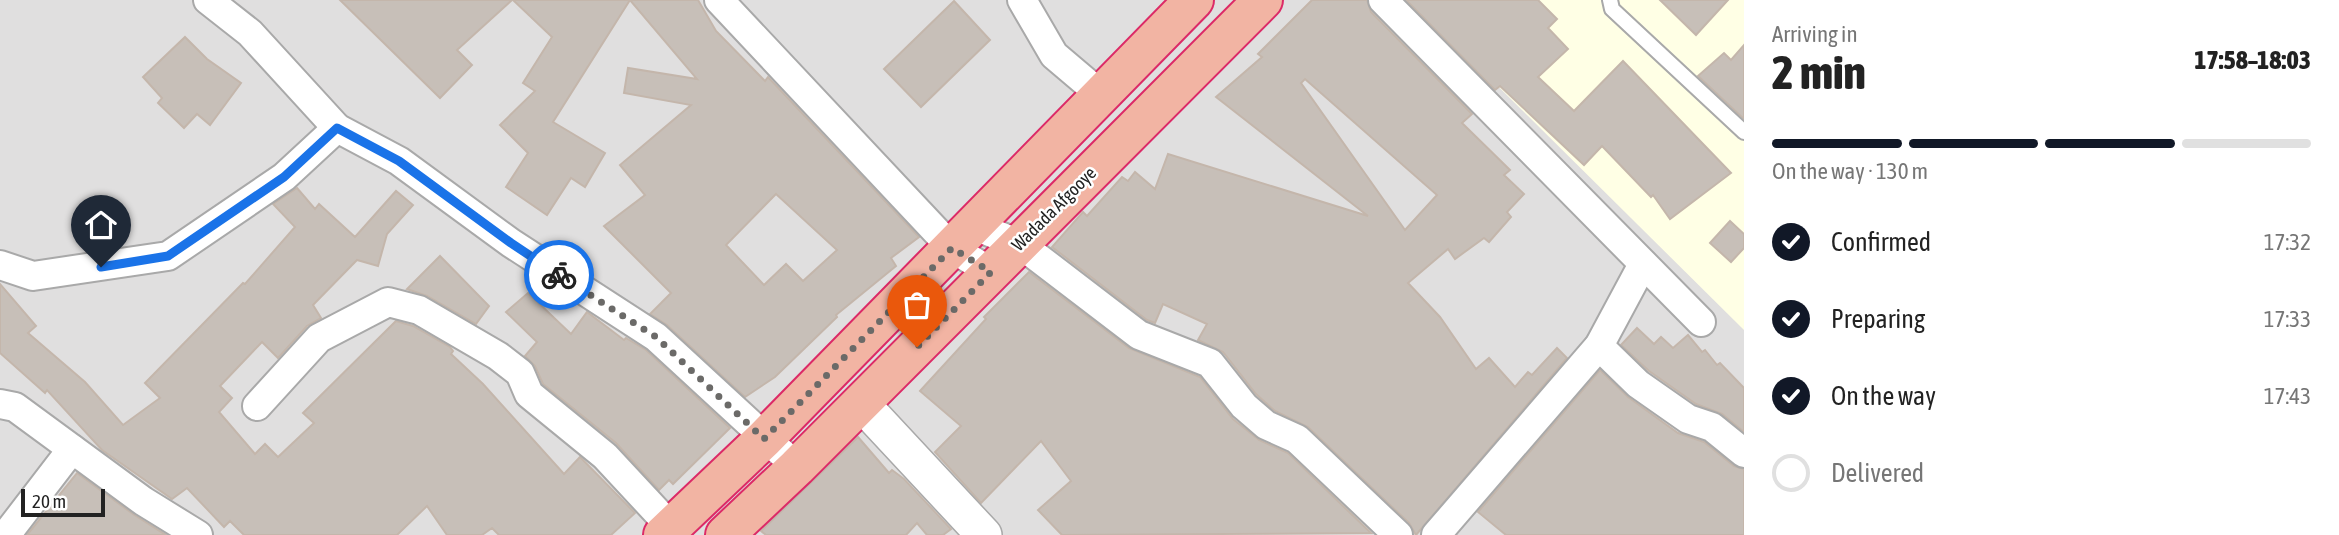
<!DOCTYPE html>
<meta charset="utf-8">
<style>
body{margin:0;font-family:"Asap Condensed",sans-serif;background:#f2f2f2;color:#222;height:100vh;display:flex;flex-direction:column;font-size:26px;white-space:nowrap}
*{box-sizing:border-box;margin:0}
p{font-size:23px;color:#767676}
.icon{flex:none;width:38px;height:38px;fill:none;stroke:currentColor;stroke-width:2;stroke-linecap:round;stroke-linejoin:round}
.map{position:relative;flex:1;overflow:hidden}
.details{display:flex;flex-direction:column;background:#fff;width:595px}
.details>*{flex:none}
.scale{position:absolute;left:21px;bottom:18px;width:84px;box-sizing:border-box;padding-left:7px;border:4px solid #222;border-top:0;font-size:19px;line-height:24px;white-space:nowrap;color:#222;-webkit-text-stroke:5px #fff;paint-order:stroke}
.pin{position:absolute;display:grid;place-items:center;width:60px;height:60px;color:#fff;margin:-72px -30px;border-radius:50% 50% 50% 0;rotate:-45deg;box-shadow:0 0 7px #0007}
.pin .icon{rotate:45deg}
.courier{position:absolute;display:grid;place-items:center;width:70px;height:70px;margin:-35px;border:5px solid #1a73e8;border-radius:50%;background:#fff;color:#222;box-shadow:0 2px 9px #0007}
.headline em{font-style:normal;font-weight:800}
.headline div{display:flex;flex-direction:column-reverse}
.headline{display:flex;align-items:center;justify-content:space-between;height:119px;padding:0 28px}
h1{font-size:46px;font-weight:800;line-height:52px}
.bar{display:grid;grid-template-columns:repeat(4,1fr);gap:10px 7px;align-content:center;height:84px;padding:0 28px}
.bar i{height:9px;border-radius:5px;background:#e0e0e0}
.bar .selected{background:#111827}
.bar p{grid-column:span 4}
ol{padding:0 28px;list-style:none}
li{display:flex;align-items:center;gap:21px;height:77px}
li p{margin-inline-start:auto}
li .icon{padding:7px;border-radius:50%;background:#111827;color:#fff;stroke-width:4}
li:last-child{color:#767676}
li i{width:38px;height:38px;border:4px solid #e0e0e0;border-radius:50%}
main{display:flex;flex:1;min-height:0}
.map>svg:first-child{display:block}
</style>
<main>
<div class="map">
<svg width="1744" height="535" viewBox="0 0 1744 535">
<rect width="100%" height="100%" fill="#f2efe9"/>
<rect fill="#e0dfdf" x="0" y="0" width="1744" height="535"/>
<polygon fill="#ffffe5" points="1411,0 1744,0 1744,330"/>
<g fill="#c7bfb8" stroke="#c4b6ab" stroke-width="2" fill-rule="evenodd">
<polygon points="340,0 512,0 457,50 472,65 440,98"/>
<path d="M513,0h185l18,31 49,50 3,-4 151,160 -28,21 5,8 -60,49 1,2 -62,60 -30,20 -78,-72 -17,-11 21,-21 -67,-67 41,-31 -25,-30 71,-60 -67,-12 4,-25 69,11 -67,-79 -77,122 52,31 -20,34 -14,-9 -24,37 -41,-28 22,-34 -28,-28 35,-34 -12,-8 29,-46zM776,194l61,56 -34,31 -17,-17 -22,21 -38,-40z"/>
<path d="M1312,0h55l4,12 101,102 -10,9 48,47 -6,5 20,19 -17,18 4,5 -22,25 -5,-4 -29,21 -7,-10 -40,34 32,34 36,52 13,-11 26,29 13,-15 4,3 25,-27 10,10 -151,177 -7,-12 -101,-96 -33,-16 -19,-17 -33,-42 -25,-12 9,-16 -44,-20 -8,19 -8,-3 -95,-73 31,-35 4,4 35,-39 6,4 7,-9 20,17 13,-35 200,62 -152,-119 46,-40 -4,-3zM1305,79l132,116 -32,35 -104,-147z"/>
<polygon points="1406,0 1538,0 1557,19 1548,28 1568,49 1538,77 1574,111 1623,61 1731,173 1670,219 1653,195 1651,197 1602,146 1584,165 1500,86 1495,90"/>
<polygon points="1660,0 1728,0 1696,35"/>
<polygon points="954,1 990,40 921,107 884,69"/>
<polygon points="185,37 207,59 241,83 210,125 197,114 184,128 158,103 162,98 143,77"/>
<polygon points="1744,45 1744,119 1698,76 1724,53 1731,60"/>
<polygon points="297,188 315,209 319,204 355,237 396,191 413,205 387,234 378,266 357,260 313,305 321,318 307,326 278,358 262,342 220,386 232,398 219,412 255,454 265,444 278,457 314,423 303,413 396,321 413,326 450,347 453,351 451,354 483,384 564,474 580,457 635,513 611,535 499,535 492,528 482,535 447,535 427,506 397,535 244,535 230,521 224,527 187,488 172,499 102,450 47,390 45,393 0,353 0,284 36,326 28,333 85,382 123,425 160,398 145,383 243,283 245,284 295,227 273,204"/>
<polygon points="1730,221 1744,234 1744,248 1731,262 1710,243"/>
<polygon points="440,256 489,306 476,324 427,296 407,289"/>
<polygon points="1029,272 1129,348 1200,377 1233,419 1259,440 1288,453 1371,533 1062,535 1038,510 1071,481 1041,441 981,503 935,452 961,426 920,391 986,319 984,317"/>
<polygon points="528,293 571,334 587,312 624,340 626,338 646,350 730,428 673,484 669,480 659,490 616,443 543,384 535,366 525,356 537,342 506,312"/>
<polygon points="1637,328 1654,344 1661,337 1673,348 1688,335 1702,352 1705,350 1717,365 1720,363 1744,388 1744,432 1722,414 1696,404 1649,371 1621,345"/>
<polygon points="1600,370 1628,397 1678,433 1704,442 1734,466 1744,469 1744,535 1506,535 1478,512"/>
<polygon points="858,437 889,473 892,470 904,479 951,529 943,535 927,535 917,523 906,535 766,535 761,531"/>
<polygon points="77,473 133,514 166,535 27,535"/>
</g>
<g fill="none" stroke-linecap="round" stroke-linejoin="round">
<defs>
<polyline id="service" points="1610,0 1612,9 1744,132"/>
<g id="minor">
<polyline points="208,0 250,33 337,128 399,161 511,243 656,337 797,467"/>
<polyline points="719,0 952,248 991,272"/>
<polyline points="1022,0 1054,55 1100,94"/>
<polyline points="1383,0 1701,322"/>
<polyline points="972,225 1020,244 1139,335 1210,363 1244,406 1266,425 1297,439 1398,535"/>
<polyline points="0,265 33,276 168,256 284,177 337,128"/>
<polyline points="1599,346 1638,384 1688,419 1712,427 1744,453"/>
<polyline points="0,404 15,407 143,501 198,535"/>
<polyline points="257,406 319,338 388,302 419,310 498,356 520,373 529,394 605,456 671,527"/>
<polyline points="6,535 72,449"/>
<polyline points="1436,535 1599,346 1643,264"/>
</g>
<polyline id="tertiary" points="861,403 984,535"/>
<g id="trunk">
<polyline points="663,535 764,439 1194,0"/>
<polyline points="725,535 797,467 1263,0"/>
</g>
</defs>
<use href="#service" stroke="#a9a9a9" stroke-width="18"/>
<use href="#minor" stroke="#a9a9a9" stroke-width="32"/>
<use href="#tertiary" stroke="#a9a9a9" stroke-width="38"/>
<use href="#trunk" stroke="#dc2a67" stroke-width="42"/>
<use href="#service" stroke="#fff" stroke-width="14"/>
<use href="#minor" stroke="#fff" stroke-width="28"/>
<use href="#tertiary" stroke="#fff" stroke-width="35"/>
<use href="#trunk" stroke="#f2b4a3" stroke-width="38"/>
</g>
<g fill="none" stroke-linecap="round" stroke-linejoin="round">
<polyline stroke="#6b6a68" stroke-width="7" stroke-dasharray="0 12.6" points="559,275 656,337 764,439 952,248 991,272 917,347"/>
<polyline stroke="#1a73e8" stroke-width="9" points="101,267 168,256 284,177 337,128 399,161 511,243 559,275"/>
</g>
<g text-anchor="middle" stroke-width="5" stroke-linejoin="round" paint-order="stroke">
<g font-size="18" fill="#222" stroke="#fff">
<text transform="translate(1054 209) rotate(-45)" y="6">Wadada Afgooye</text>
</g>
</g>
</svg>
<div class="scale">20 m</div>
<div class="pin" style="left:917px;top:347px;background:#ea580c"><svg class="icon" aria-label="bag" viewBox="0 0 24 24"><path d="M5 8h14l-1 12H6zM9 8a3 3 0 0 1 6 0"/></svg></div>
<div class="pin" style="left:101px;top:267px;background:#1f2937"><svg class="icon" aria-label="home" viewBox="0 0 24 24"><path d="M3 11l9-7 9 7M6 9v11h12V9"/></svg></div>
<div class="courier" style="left:559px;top:275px"><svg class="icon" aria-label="bike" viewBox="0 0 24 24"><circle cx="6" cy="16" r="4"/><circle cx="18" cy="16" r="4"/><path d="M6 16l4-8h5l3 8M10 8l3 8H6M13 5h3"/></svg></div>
</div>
<section class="details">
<div class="headline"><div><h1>2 min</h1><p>Arriving in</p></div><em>17:58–18:03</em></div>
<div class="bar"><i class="selected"></i><i class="selected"></i><i class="selected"></i><i></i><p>On the way · 130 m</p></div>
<ol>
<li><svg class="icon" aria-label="check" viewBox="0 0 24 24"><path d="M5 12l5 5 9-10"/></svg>Confirmed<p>17:32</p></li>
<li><svg class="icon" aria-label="check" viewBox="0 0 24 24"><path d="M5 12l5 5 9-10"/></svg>Preparing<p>17:33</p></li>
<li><svg class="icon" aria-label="check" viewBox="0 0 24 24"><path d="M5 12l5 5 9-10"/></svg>On the way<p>17:43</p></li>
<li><i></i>Delivered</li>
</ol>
</section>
</main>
